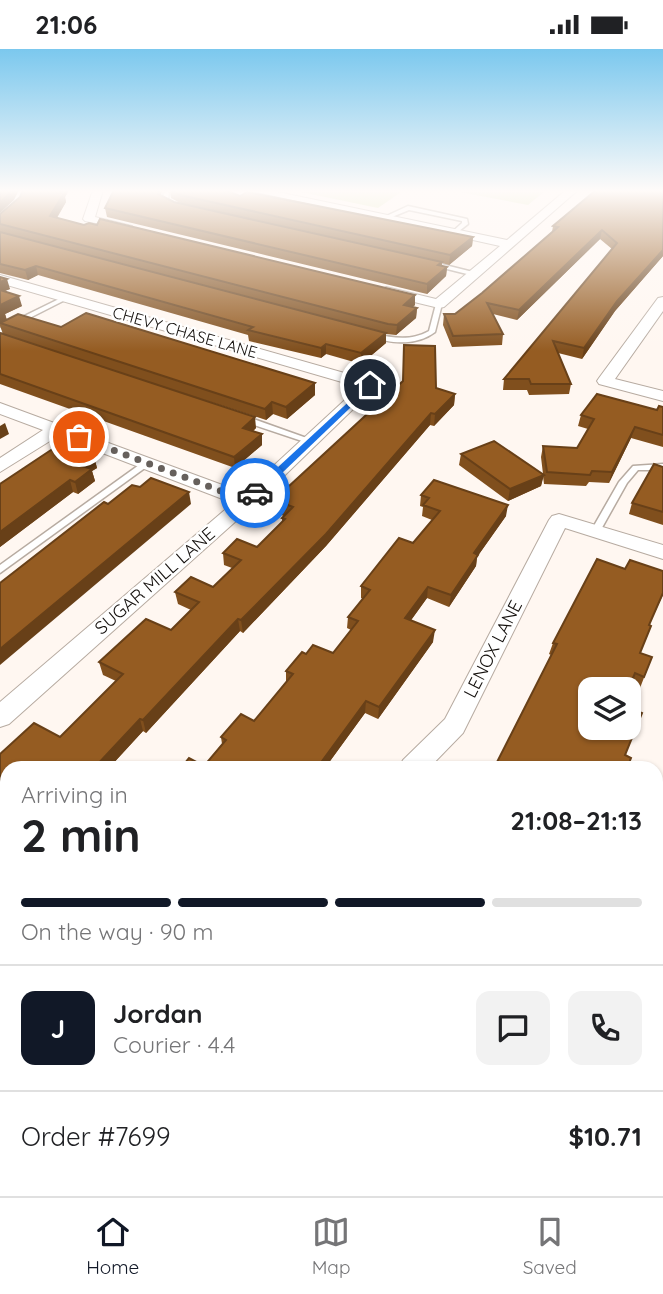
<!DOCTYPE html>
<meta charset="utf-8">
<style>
body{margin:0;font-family:Quicksand,sans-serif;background:#f2f2f2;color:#202124;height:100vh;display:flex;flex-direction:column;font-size:26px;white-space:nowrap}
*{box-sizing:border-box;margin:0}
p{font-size:23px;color:#757577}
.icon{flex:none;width:38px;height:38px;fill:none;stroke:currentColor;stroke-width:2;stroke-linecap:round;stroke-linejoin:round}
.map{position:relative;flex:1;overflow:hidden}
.panel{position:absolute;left:0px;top:712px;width:663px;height:436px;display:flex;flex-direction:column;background:#fff;border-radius:21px 21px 0 0;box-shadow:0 2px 5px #0004}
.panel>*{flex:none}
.tools{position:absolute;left:578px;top:628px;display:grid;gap:14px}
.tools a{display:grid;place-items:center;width:63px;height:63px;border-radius:14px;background:#fff;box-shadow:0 2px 5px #0004;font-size:35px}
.pin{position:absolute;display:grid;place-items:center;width:60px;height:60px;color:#fff;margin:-30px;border:4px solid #fff;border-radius:50%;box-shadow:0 2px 7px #0007}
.courier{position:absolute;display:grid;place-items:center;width:70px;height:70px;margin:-35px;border:5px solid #1a73e8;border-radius:50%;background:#fff;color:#222;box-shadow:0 2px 9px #0007}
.head em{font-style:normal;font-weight:700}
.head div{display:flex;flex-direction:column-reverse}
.head{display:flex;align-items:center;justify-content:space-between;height:119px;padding:0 21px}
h1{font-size:46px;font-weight:700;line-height:52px}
.bar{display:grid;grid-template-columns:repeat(4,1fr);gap:10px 7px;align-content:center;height:84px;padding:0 21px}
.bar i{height:9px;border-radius:5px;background:#e0e0e0}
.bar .active{background:#111827}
.bar p{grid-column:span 4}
.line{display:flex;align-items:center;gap:18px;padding:0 21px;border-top:2px solid #e0e0e0}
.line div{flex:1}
.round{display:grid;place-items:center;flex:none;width:74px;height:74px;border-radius:14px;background:#f2f2f2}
.status{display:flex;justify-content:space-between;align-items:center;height:49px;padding:0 35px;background:#fff;direction:ltr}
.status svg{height:19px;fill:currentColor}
.menu{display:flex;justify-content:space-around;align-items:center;height:98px;border-top:2px solid #e0e0e0;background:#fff;font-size:19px;color:#757577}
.menu a{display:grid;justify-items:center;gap:4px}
.menu .active{color:#111827}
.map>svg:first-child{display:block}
</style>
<div class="status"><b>21:06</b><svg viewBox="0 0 49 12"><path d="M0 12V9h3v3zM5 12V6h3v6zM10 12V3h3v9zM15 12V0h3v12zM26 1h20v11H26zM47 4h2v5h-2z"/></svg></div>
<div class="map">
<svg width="663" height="1147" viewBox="0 0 663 1147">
<rect width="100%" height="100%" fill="#fff7f1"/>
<g fill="#d2dfa1">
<polygon points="291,141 404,141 378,159"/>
<polygon points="449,141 546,141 528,156"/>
</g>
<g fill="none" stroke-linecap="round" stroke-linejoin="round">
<defs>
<g id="service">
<polygon points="165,141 169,141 168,151 174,155 174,157 170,157 162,152"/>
<polygon points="408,157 467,170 468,175 454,186 451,184 462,174 462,172 409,161 387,170 382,169"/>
<polygon points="433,213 477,224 478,225 475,227 431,216 431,214"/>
<polygon points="65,247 68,249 67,250 0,284 0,279"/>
<path d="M439,253l3,2 -7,28c-17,13 -44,13 -63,4l3,-2c19,4 36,7 54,-3l7,-27z"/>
<polygon points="239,367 245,367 315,392 314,394 308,394 239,371"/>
<polygon points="146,411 149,412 149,416 0,524 0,516"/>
<polygon points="663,415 663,421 638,421 627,434 599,484 593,484 591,482 619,433 633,417"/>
</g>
<g id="minor">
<polygon points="93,141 103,141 95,168 132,177 132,181 85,172 83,170"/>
<polygon points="247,141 268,141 507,191 566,141 578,141 444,258 439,259 381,245 379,242 386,238 436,250 500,197"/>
<polygon points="0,226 376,333 378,336 254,456 9,675 0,678 0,653 233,454 58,387 0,423 0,409 43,381 0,365 0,354 244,444 359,338 0,234"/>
<polygon points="663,248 663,262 615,330 663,342 663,352 599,335 597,332 599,329 658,249"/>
<polygon points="559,465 663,496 663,510 565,479 463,684 429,719 399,719 403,711 445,670 549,471 552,467"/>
<polygon points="81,1141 119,1141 117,1147 79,1147"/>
</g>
</defs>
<use href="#service" stroke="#b7aba1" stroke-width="3"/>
<use href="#minor" stroke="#b7aba1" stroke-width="2"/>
<use href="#service" fill="#fff" fill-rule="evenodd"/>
<use href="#minor" fill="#fff" fill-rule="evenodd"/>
</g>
<g fill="#804f1d">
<polygon points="23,141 69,141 65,148 66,153 57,169 415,256 412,258 417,259 416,269 396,286 386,285 386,294 361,315 326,305 321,309 249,292 248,286 38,226 28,231 0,224 0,165 20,148"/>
<polygon points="112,141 162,141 161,146 174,153 180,154 171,149 170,141 240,147 473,188 472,197 449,216 442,214 442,217 447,218 446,227 427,245 107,168 105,159 112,144"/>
<polygon points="663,141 663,207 615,262 582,310 558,304 571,335 569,345 529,346 527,341 503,341 504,330 612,200 600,190 517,271 493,265 503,285 502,296 452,298 443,276 444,265 455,265 482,244 552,183 553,177"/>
<polygon points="0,228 10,240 4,242 22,257 5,265 7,271 61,278 315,334 315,346 287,370 273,365 266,371 109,320 256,379 253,382 262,396 235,419 0,335 0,284 3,285 0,277"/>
<polygon points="404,296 436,339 455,345 454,356 434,377 430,376 326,497 243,584 240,582 146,684 143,682 109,719 7,719 7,790 0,786 0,705 60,688 116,632 103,626 99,613 171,581 191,561 178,555 175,543 213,538 232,519 224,516 223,504 257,498 282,473 282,469 284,467 275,464 274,451 403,332"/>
<polygon points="663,358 663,398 631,389 609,434 589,433 586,437 544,435 543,427 541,437 508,452 459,416 461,405 543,425 541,408 543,397 577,399 588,380 578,377 581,366 657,361"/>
<polygon points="94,408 97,419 92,422 95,432 78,445 73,443 0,498 0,435"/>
<polygon points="663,418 663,476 629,465 632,454"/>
<polygon points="421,446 506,467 477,508 476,517 449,558 427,549 411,571 433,593 378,670 365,664 325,719 181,719 204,717 222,695 221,688 254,672 286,633 286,622 306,605 333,604 351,581 347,579 348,568 363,550 361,549 361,537 413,494 432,471 422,467 423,458 420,457"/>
<polygon points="625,520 663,522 663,546 649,576 640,604 652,608 640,639 631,636 590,640 625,706 627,719 494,719 551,606 549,605 553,594"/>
<polygon points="656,948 663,951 663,1113 656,1109"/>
<polygon points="663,1119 663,1147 656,1147"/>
<polygon points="334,1141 349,1141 347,1147 342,1147"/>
</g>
<g fill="#684018">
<polygon points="13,141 19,141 14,151 0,164 0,154"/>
<polygon points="62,141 69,141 65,148 66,153 52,176 50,167"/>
<polygon points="602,181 600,190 517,271 519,261"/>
<polygon points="473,188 472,197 449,216 450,206"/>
<polygon points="663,201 663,207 615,262 582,310 584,299 617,252"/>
<polygon points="36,217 38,226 28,231 25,221"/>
<polygon points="447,218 446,227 427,245 427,235"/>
<polygon points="7,230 10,240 0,244 0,233"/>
<polygon points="415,246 415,256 403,266 404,256"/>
<polygon points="19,247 22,257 5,265 7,272 0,274 0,256"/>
<polygon points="417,259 416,269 396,286 397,276"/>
<polygon points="386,284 386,294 361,315 361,304"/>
<polygon points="326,295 326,305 321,309 321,299"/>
<polygon points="315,334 315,346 287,370 286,358"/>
<polygon points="455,345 454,356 434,377 435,365"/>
<polygon points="272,353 273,365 266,371 265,360"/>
<polygon points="431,364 430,376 326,497 243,584 241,571"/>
<polygon points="255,368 256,379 244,390 243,379"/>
<polygon points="5,374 9,385 0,390 0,377"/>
<polygon points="635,378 631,389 609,434 612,423"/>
<polygon points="262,385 262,396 235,419 234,408"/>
<polygon points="94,408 97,419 92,422 95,432 78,445 75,433 82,417"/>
<polygon points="544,426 541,437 508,452 510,440"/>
<polygon points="70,431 73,443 0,498 0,483"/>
<polygon points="189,443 191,455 0,616 0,600"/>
<polygon points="508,456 506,467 477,508 476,517 449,558 451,546 474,504"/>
<polygon points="428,538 427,549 404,581 405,569"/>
<polygon points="238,570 240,582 146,684 143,671"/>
<polygon points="435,581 433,593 378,670 379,658"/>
<polygon points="366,652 365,664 325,719 317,719"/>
<polygon points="140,670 143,682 109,719 94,719"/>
<polygon points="7,986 7,1003 0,1012 0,995"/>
<polygon points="7,1095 7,1112 0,1122 0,1104"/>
</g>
<g fill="#955c22" stroke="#684018" stroke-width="2">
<polygon points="0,141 13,141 0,154"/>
<polygon points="23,141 62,141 60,144 64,144 50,167 84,176 89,174 97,176 100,170 415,246 404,256 417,259 397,276 388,275 0,175 0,165 20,148"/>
<polygon points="114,141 159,141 158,145 174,153 442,213 438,216 447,218 427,235 105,159"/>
<polygon points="170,141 225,141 240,147 247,143 473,188 450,206 180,146"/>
<polygon points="596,141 663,141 663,201 617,252 584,299 553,292 571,335 531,335 529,330 504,330 617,194 602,181 519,261 487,254 503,285 453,287 444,265 455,265 482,244 558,178 553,177"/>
<polygon points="0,183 386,284 361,304 326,295 321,299 248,281 253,278 36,217 25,221 0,215"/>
<polygon points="0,228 7,230 0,233"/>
<polygon points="0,241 19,247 0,256"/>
<polygon points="86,264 315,334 286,358 272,353 265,360 0,274 18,265 61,278"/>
<polygon points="0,284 255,368 243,379 262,385 234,408 0,325"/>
<polygon points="404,296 435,297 436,339 455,345 435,365 431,364 326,485 241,571 238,570 143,671 140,670 94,719 7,719 7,783 0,778 0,745 5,739 0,736 0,705 34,674 60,688 123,625 99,613 146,570 171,581 199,553 175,543 191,528 213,538 241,511 223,504 237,490 257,498 285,470 282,469 293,458 274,451 403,332"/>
<polygon points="597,345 657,361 659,357 663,358 663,386 635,378 612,423 592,422 590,426 547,423 543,397 577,399 594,370 581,366"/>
<polygon points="494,392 544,426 510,440 461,405"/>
<polygon points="60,395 94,408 82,417 92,420 75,433 70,431 0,483 0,435"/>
<polygon points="654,415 663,418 663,463 632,454"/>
<polygon points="151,429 189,443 0,600 0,534 104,453 108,455 132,436 140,438"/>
<polygon points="434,431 508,456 474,504 478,506 451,546 428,538 405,569 435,581 379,658 366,652 317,719 299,719 295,718 294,719 181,719 189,709 204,717 226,691 221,688 241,665 254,672 293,625 286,622 302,603 306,605 313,596 333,604 358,572 348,568 370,541 361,537 399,489 413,494 440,462 423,456 429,449 421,446"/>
<polygon points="597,510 625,520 630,511 663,522 663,544 649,576 651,577 640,604 652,608 644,628 635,624 628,641 628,640 590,640 590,679 628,679 628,658 642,664 625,706 631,709 627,719 532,719 529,718 528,719 494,719 557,595 553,594"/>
<polygon points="0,915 7,921 7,986 0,995"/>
<polygon points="656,948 663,951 663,1102 656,1098"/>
<polygon points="7,1039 7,1095 0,1104 0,1048"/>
<polygon points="533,1141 619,1141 618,1144 623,1147 531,1147"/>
</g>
<linearGradient id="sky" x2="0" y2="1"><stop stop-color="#7bc8ee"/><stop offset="0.47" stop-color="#fffbf9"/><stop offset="1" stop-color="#fffbf9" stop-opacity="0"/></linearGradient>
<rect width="663" height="302" fill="url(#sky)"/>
<polygon fill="#1a73e8" points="370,333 372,338 259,446 252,446 252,442"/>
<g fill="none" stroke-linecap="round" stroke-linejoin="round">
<polyline stroke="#66605c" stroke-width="7" stroke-dasharray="0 12.6" points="79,388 247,452 255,444"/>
</g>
<g text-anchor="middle" stroke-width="5" stroke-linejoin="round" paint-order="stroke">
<g font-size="16" fill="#130f0c" stroke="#fff">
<text transform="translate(185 283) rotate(16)" y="6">CHEVY CHASE LANE</text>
</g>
<g font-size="18" fill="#130f0c" stroke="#fff">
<text transform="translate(155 532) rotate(-41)" y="6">SUGAR MILL LANE</text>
<text transform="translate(493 600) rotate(-63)" y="6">LENOX LANE</text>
</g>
</g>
</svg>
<div class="tools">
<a><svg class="icon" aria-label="layers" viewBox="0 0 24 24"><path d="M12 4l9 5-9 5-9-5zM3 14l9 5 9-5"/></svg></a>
</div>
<div class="pin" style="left:79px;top:388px;background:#ea580c"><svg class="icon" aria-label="bag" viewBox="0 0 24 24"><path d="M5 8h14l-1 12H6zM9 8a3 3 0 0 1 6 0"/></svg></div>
<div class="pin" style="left:370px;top:336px;background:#1f2937"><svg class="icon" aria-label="home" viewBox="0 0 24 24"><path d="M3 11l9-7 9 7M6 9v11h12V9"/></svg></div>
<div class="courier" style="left:255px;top:444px"><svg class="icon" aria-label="car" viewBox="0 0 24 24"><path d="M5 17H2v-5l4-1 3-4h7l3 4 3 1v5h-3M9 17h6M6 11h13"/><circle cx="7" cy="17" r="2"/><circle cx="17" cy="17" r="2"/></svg></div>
<section class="panel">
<div class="head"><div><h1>2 min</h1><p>Arriving in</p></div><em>21:08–21:13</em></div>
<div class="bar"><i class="active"></i><i class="active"></i><i class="active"></i><i></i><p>On the way · 90 m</p></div>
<div class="line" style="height:126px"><b class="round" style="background:#111827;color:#fff">J</b><div><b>Jordan</b><p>Courier · 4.4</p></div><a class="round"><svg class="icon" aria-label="chat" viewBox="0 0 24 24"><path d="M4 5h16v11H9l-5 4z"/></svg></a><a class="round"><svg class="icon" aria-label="phone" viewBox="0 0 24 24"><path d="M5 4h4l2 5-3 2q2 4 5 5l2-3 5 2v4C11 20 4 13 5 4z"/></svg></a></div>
<div class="line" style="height:91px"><div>Order #7699</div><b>$10.71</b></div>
</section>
</div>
<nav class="menu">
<a class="active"><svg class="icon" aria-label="home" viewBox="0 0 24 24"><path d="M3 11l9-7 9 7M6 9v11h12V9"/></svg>Home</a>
<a><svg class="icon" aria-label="map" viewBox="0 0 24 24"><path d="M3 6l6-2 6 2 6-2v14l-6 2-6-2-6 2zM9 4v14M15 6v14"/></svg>Map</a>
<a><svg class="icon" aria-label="saved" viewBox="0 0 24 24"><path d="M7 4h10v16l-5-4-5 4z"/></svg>Saved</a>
</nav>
